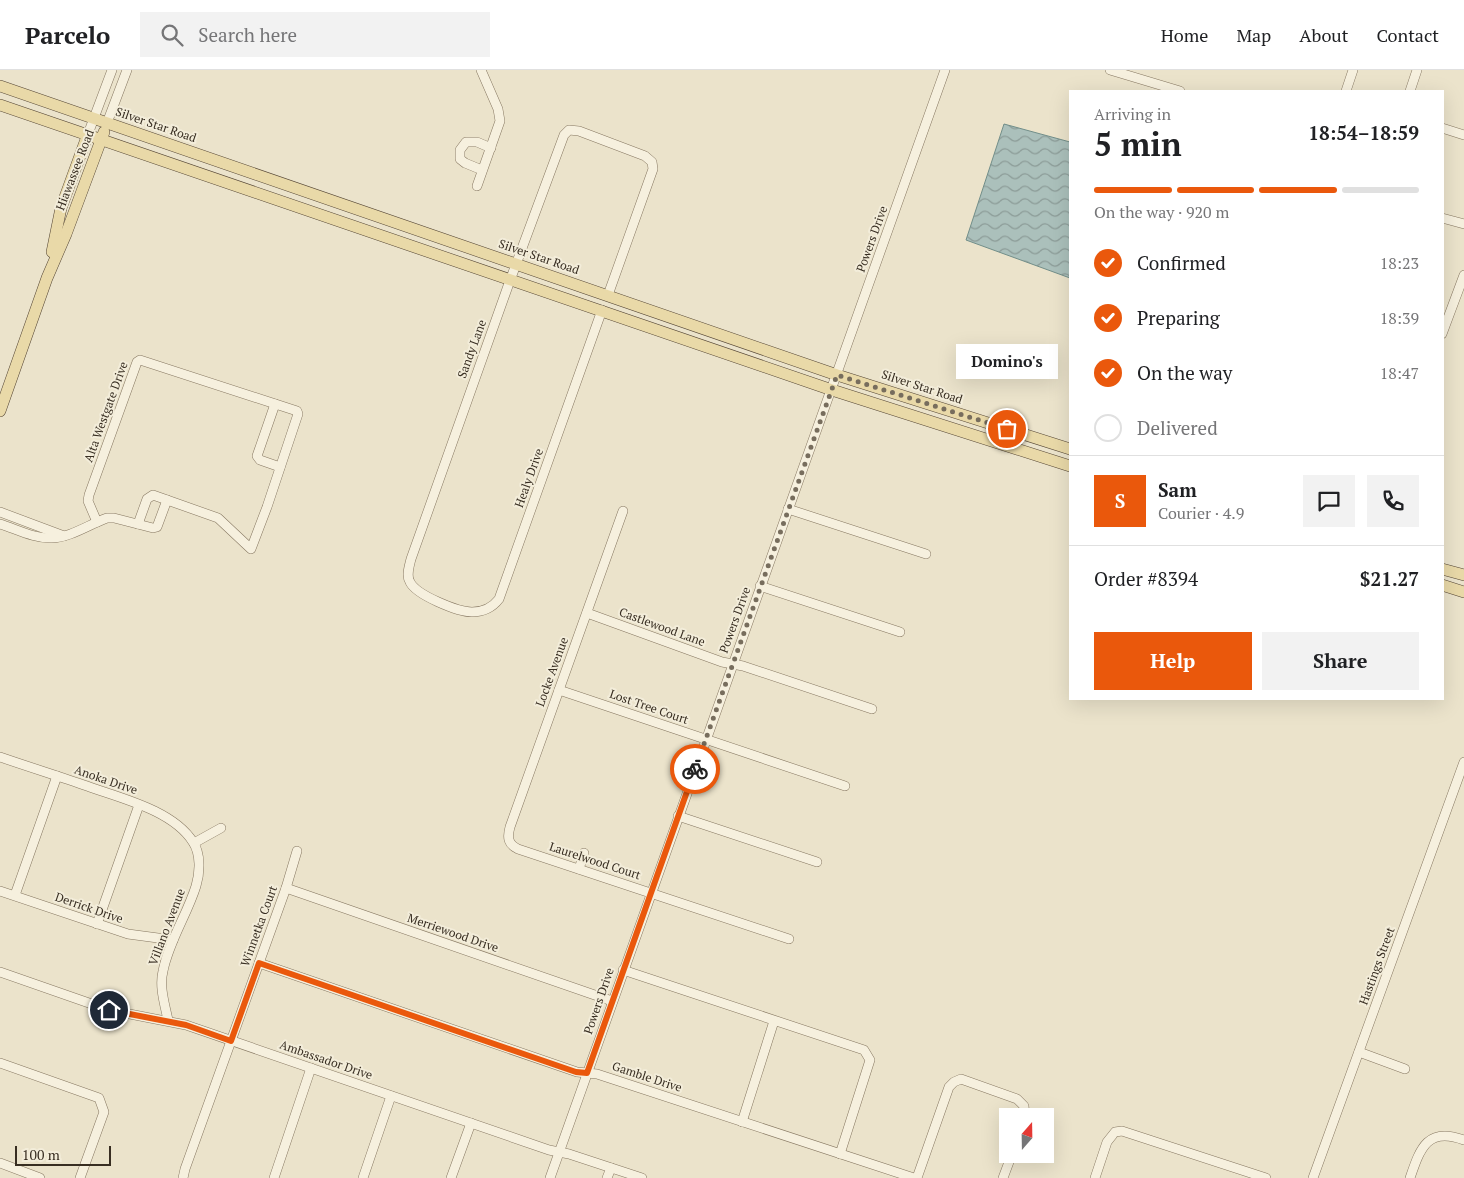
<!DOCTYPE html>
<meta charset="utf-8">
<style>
body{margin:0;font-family:"PT Serif",serif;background:#f2f2f2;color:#202124;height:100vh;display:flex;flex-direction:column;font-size:19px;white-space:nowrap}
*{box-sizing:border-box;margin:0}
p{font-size:16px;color:#757577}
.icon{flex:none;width:28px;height:28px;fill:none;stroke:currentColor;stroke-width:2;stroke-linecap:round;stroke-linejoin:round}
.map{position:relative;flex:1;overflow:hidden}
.details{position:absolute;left:1069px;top:20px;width:375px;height:610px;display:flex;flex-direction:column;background:#fff;border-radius:0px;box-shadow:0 5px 20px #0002}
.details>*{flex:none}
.needle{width:32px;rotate:20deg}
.tools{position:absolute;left:999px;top:1038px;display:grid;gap:10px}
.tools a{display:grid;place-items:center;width:55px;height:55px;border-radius:0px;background:#fff;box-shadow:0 5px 20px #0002;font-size:25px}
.scale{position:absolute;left:15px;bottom:12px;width:96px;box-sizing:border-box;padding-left:5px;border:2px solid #382e22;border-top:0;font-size:14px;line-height:18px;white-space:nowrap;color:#382e22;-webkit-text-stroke:4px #f3edda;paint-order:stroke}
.pin{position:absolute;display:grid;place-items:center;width:42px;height:42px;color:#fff;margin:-21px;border:2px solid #fff;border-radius:50%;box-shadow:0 1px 5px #0007}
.courier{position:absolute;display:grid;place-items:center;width:50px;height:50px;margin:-25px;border:4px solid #ea580c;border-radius:50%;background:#fff;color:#222;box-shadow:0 1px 6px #0007}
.bubble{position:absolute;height:35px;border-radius:0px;background:#fff;box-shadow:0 5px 20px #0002;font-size:16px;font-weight:800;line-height:35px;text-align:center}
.head em{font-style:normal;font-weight:800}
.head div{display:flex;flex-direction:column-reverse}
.head{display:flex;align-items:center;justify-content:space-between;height:85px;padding:0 25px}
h1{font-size:32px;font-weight:800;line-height:38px}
.bar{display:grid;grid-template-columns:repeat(4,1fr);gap:8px 5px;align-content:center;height:60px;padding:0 25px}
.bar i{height:6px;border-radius:4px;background:#e0e0e0}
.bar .on{background:#ea580c}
.bar p{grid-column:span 4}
.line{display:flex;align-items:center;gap:12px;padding:0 25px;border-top:1px solid #e0e0e0}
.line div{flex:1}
.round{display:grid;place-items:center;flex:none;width:52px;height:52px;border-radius:0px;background:#f2f2f2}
ol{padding:0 25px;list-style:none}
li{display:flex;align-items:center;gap:15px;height:55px}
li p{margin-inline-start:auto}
li .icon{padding:5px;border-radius:50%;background:#ea580c;color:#fff;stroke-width:4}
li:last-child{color:#757577}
li i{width:28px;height:28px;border:2px solid #e0e0e0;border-radius:50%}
.action{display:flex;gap:10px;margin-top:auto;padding:10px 25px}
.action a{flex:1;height:58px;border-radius:0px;background:#ea580c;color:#fff;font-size:20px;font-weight:800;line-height:58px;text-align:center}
.action a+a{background:#f2f2f2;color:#202124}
header{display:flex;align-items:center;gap:30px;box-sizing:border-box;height:70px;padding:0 25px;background:#fff;border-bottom:1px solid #e0e0e0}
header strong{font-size:24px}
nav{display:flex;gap:28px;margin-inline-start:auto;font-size:18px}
.search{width:350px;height:45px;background:#f2f2f2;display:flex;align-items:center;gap:12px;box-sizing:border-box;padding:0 18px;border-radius:0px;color:#757577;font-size:19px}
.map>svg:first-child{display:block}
</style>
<header>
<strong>Parcelo</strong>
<div class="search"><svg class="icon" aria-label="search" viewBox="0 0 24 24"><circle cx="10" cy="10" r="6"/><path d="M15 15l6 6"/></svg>Search here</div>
<nav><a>Home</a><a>Map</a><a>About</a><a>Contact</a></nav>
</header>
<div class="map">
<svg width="1464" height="1108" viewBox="0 0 1464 1108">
<defs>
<pattern id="water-waves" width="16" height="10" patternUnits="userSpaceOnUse" patternTransform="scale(1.25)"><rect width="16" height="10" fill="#abc0bb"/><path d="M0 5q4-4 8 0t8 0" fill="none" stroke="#8c9c98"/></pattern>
</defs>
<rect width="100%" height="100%" fill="#ebe3cb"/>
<polygon fill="url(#water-waves)" stroke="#728e89" points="1004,54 1070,72 1070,208 966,170"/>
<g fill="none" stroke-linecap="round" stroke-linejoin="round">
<defs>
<g id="minor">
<polyline points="1110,0 1180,21"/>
<polyline points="1346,21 1353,0"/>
<polyline points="1410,21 1417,0"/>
<polyline points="107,53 127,0"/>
<polyline points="1442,58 1464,65"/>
<polyline points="88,64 112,0"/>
<polyline points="482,100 465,93 460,89 460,80 466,72 477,72 491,78"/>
<polyline points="477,116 500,51 498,39 481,0"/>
<polyline points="1442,148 1464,154"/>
<path d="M602,240l-103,289c-7,9 -16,13 -27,13 -14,0 -56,-17 -62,-30 -4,-6 -1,-15 1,-23l97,-273 56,-151 5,-5 10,1 66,25 7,6 1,7 -45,126"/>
<polyline points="1442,264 1464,205"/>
<polyline points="275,334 257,386 260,390 280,397"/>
<polyline points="788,439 926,484"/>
<path d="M623,441l-113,316c-3,11 -2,17 8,22l271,90"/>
<polyline points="0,442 64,466"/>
<polyline points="97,452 88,431 89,425 137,292 140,290 297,341 298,344 267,437 251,479 218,448 153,425 147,429 138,454"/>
<path d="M0,454c16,5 35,15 52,14 17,0 38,-14 55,-20h7l39,10 4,-1 10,-27"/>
<polyline points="760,516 900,562"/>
<polyline points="587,543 722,592 743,596 872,639"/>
<polyline points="559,620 845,716"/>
<path d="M0,687c29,10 58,19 87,29 33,12 86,24 106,56 8,12 7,31 3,44 -9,29 -27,55 -33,85 -4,16 2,34 5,49"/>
<polyline points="678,746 817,792"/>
<polyline points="194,773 221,758"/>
<polyline points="579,799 584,783"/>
<polyline points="286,818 612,931"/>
<polyline points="0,821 128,864 173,870"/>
<polyline points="15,825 57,706"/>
<polyline points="97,854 139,735"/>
<polyline points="259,893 577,1002 597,1004 914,1108"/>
<polyline points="623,900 864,980 870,990 840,1084"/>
<polyline points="0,902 109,940 186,955 549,1080 569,1084 642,1108"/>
<polyline points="1359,982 1405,999"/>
<polyline points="0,993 99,1028 104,1042 80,1108"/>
<polyline points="742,1052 774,951"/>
<polyline points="0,1093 40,1108"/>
<polyline points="183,1108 185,1099 286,818 297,781"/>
<polyline points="274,1108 311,998"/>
<polyline points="363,1108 391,1026"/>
<polyline points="451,1108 471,1053"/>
<polyline points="550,1108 945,0"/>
<polyline points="607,1108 611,1098"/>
<polyline points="917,1108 949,1017 954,1012 961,1009 1017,1029 1024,1036 1025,1046"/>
<polyline points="1003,1108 1012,1084"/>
<polyline points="1095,1108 1107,1072 1115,1062 1122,1061 1266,1108"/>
<polyline points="1313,1108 1464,692"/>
<path d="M1410,1108c10,-29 17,-52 54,-38"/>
</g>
<g id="major">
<polyline points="0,16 837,305 1070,379"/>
<polyline points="0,35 832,320 1070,396"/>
<polyline points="52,182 61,138 88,64"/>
<polyline points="0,341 47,208 66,164 104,62"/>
<polyline points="1442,499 1464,505"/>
<polyline points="1442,515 1464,522"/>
</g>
</defs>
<use href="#minor" stroke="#867761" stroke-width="10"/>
<use href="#major" stroke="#544534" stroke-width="12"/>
<use href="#minor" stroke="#f6f0de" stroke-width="9"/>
<use href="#major" stroke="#e9d9a8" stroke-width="11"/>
</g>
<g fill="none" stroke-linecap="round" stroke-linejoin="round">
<polyline stroke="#776d5d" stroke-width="5" stroke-dasharray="0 9" points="695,699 837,305 1007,359"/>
<polyline stroke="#ea580c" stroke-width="6" points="109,940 186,955 231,971 259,893 576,1002 587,1003 695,699"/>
</g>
<g text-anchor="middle" stroke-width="4" stroke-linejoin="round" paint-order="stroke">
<g font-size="12" fill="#382e22" stroke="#f3edda">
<text transform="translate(156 55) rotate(19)" y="4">Silver Star Road</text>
<text transform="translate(75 100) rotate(-69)" y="4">Hiawassee Road</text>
<text transform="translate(872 169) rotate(-70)" y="4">Powers Drive</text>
<text transform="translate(539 187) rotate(19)" y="4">Silver Star Road</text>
<text transform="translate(472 279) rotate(-70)" y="4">Sandy Lane</text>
<text transform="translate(922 317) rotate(18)" y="4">Silver Star Road</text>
<text transform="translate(106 342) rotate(-70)" y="4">Alta Westgate Drive</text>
<text transform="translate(529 408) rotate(-70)" y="4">Healy Drive</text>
<text transform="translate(735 550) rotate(-70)" y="4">Powers Drive</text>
<text transform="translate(662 557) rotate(20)" y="4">Castlewood Lane</text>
<text transform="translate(552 602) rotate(-70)" y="4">Locke Avenue</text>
<text transform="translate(649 637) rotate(19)" y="4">Lost Tree Court</text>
<text transform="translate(106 710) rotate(19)" y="4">Anoka Drive</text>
<text transform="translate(595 791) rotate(18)" y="4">Laurelwood Court</text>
<text transform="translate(89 838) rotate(19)" y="4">Derrick Drive</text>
<text transform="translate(259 856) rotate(-70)" y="4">Winnetka Court</text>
<text transform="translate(167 857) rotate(-69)" y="4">Villano Avenue</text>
<text transform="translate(453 863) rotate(19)" y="4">Merriewood Drive</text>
<text transform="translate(1377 896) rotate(-70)" y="4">Hastings Street</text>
<text transform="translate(599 931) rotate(-71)" y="4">Powers Drive</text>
<text transform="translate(326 990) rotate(19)" y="4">Ambassador Drive</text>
<text transform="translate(647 1007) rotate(18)" y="4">Gamble Drive</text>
</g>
</g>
</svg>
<div class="tools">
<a><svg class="needle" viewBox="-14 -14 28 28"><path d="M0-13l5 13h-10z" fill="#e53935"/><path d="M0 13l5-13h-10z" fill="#757577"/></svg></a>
</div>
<div class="scale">100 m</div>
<div class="pin" style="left:1007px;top:359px;background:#ea580c"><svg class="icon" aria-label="bag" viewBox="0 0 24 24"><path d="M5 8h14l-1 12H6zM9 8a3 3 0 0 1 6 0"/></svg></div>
<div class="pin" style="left:109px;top:940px;background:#1f2937"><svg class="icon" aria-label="home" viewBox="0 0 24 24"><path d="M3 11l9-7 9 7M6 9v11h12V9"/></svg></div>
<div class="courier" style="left:695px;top:699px"><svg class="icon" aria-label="bike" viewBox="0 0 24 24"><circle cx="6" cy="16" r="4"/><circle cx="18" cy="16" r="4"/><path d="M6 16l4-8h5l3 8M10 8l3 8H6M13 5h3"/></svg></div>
<div class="bubble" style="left:956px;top:274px;width:102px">Domino's</div>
<section class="details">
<div class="head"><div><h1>5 min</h1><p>Arriving in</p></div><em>18:54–18:59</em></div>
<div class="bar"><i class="on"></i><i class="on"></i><i class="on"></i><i></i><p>On the way · 920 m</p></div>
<ol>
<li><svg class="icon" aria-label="check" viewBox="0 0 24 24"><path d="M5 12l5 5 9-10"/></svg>Confirmed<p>18:23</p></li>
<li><svg class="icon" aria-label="check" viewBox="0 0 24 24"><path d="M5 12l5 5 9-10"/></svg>Preparing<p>18:39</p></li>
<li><svg class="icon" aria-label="check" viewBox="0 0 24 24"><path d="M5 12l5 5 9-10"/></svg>On the way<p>18:47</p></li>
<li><i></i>Delivered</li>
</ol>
<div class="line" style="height:90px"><b class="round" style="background:#ea580c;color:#fff">S</b><div><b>Sam</b><p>Courier · 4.9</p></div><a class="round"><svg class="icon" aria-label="chat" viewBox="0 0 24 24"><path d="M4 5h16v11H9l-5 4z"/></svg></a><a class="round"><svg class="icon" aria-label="phone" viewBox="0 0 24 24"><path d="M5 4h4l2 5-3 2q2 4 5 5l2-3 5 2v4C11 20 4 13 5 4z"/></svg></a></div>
<div class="line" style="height:65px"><div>Order #8394</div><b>$21.27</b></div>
<div class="action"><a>Help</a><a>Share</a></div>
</section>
</div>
